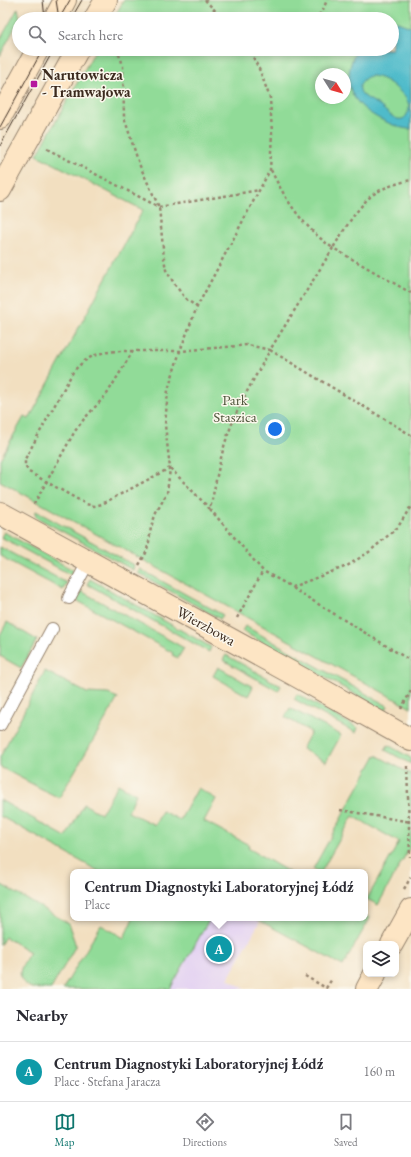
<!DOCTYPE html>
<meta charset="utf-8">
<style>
body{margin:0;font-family:"EB Garamond",serif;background:#f2f2f3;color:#2b2b33}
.controls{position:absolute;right:12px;bottom:12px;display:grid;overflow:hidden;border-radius:8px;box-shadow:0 2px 6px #0003}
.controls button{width:36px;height:36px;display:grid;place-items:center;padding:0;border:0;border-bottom:1px solid #e1e1e2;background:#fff;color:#2b2b33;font:20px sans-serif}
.compass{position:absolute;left:315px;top:68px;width:36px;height:36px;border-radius:50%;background:#fff;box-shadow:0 2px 6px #0003;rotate:127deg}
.you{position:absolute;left:275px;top:429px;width:14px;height:14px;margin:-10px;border:3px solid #fff;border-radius:50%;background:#1a73e8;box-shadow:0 0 0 6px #1a73e833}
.badge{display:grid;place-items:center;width:26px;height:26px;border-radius:50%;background:#0f766e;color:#fff;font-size:13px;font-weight:700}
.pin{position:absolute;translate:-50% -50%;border:2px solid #fff;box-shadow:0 1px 4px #0006}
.popup{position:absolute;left:70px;top:869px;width:298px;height:52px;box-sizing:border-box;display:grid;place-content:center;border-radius:8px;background:#fff;filter:drop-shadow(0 1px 3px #0005);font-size:13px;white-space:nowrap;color:#7c7c81}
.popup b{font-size:15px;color:#2b2b33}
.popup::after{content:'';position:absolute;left:50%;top:100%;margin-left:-8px;border:8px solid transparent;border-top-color:#fff}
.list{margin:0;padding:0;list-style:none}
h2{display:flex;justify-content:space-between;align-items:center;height:52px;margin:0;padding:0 16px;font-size:17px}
h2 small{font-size:13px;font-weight:400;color:#7c7c81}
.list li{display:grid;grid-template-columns:26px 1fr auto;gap:12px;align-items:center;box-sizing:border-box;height:60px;padding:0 16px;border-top:1px solid #e1e1e2}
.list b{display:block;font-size:15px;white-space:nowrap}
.list p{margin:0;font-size:13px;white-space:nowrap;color:#7c7c81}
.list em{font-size:13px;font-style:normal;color:#7c7c81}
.icon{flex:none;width:22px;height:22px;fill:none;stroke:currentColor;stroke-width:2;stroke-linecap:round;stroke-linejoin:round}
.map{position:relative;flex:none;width:411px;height:989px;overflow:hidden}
.search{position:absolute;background:#fff;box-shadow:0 2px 6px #0003;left:12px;right:12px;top:12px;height:44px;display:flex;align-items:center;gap:10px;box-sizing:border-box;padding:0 14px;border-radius:22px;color:#7c7c81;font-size:15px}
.sheet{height:112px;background:#fff}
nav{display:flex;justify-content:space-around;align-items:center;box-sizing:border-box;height:56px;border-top:1px solid #e1e1e2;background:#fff;font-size:11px;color:#7c7c81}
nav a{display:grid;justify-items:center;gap:2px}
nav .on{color:#0f766e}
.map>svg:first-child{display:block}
.built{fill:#e4d3f2}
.green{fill:#91db98;stroke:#66825b;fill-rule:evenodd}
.water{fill:#4fbbca;stroke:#457274;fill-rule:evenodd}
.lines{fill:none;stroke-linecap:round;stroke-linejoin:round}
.lane-casing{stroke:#96846f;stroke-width:14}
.secondary-casing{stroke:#96846f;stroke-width:24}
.path{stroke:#96846f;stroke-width:2.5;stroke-dasharray:3 3;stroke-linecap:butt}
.lane{stroke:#fff;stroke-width:12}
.secondary{stroke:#fde5c4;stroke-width:22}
.tram{stroke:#3b2a1e;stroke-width:1}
.poi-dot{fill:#b5179e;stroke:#fbf7ec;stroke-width:1.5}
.labels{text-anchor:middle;stroke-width:3;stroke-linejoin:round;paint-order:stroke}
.poi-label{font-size:15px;font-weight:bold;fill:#3b2a1e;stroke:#fbf7ec;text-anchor:start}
.park-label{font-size:15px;fill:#50563c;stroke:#fbf7ec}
.street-label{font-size:15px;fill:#3b2a1e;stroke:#fbf7ec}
</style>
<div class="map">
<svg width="411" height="989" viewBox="0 0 411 989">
<rect width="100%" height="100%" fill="#fbf7ec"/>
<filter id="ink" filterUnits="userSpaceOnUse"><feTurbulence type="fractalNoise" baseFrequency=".025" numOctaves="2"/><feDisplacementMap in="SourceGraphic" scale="8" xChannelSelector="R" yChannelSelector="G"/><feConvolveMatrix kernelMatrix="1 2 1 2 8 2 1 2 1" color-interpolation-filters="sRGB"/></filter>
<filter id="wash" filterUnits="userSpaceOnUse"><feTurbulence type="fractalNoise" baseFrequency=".012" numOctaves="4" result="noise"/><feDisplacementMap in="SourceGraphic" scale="16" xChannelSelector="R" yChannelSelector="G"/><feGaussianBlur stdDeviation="0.9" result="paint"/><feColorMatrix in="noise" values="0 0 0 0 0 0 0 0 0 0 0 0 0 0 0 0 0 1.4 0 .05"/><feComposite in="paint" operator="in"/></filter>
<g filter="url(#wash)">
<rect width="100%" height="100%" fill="#f2dfc0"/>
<!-- built -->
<polygon class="built" points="209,918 255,918 260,921 228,979 245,989 170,989"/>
<!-- green -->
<g class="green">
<path d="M124,0H411V708L0,481V459L24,417L29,419L143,210L37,155L96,49H392V19H113ZM321,74H345V98H321Z"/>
<polygon points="18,8 20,18 0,56 0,40"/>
<polygon points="36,511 134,565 133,570 36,517 35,513"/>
<polygon points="4,532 73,570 71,575 1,537"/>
<polygon points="0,547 67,583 63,590 0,556"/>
<polygon points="140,568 140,569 223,615 220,619 138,573"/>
<polygon points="90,579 211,647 209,652 87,584"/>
<polygon points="81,591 184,648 178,658 172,655 173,653 76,600"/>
<polygon points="7,622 37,640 21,668 0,656 0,635"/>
<polygon points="245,626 388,706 385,711 242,631"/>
<polygon points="226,655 281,686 278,691 223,660"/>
<polygon points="218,667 253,687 248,696 213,676"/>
<polygon points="45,671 87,693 108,694 118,698 59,798 0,767 0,757"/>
<polygon points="297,694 358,728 356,733 294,699"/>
<polygon points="290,708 341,735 326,762 302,749 311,732 285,717"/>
<polygon points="388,745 411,758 411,764 385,750"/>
<polygon points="376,755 411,774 411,845 378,905 367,899 399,842 353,816 321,872 313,869"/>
<polygon points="118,784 136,794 128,812 155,825 162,811 180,820 198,788 216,799 204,821 249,845 248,848 289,872 100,872 0,816 0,800 66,837 84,804 101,814"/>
<path d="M0,884L68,923L75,943V947L51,989C46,989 37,989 32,988C24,985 18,978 21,969C23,963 27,957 30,952L5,937L0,945Z"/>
<polygon points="365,915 370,918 343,966 255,918 365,918"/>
<polygon points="133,918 210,918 170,989 63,989 101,925 124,938"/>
</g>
<!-- water -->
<path class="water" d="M392,20L411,27V129C400,129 391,124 382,120C350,104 340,82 357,49H392ZM370,76C380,76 390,82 397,89C403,94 410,101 409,109C408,113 406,118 402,119C395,121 386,111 381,107C376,102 368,100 363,95C356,88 361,79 370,76Z"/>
</g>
<g filter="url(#ink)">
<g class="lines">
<!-- lane casing -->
<g class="lane-casing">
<g id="lane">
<polyline points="69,598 88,562"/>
<polyline points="0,725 52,629"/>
</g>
</g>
<!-- secondary casing -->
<g class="secondary-casing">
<g id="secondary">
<polyline points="55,19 65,0"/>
<polyline points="95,19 106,0"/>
<polyline points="0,118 38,49"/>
<polyline points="0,190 78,49"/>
<polyline points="0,513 297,676 411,740"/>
<polyline points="392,944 411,910"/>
<polyline points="367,989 375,974"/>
</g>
</g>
<!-- path -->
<g class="path">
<polyline points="205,0 223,19"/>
<polyline points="314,19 322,12 327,0"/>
<polyline points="116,49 121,59 123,66 124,117 139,164 159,207 164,258 166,270 175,285 186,299 197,307"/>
<polyline points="47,149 159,207 259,190"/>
<path d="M271,170C286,201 304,228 333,248C344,230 355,211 370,197C380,188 398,183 411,180"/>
<polyline points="411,293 333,248 270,350 411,435"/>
<path d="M133,351C107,351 91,351 73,372L25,459V466L29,472L86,504L94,506L102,504L170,468"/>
<path d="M34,504L75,431L84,419L107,394L133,351H180L248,345L270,350C256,376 240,401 230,429C220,454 216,483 210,509L263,571L292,587L347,566L369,552L398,527L411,506"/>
<polyline points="210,509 170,468 165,425 168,390 180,351 197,307 270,170 272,133 270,98 260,71 249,49"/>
<polyline points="139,565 146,553 149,542 151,527 156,513 167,493 170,469"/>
<polyline points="292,588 411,661"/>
<polyline points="237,618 263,571"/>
<polyline points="401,709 411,691"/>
<polyline points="407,766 410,857"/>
<polyline points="340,810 411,822"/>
<polyline points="404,889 411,877"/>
<polyline points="305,976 326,988 332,979"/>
</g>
<!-- lane -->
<use href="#lane" class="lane"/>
<!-- secondary -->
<use href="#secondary" class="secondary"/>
<!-- tram -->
<g class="tram">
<polyline points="43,0 45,19"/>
<polyline points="56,0 59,19"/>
<polyline points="59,19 70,0"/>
<polyline points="71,19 82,0"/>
<polyline points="0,127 43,49"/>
<polyline points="0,146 54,49"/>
</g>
</g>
</g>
<!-- markers -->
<rect class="poi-dot" x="30" y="80" width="8" height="8" rx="2"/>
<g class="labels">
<!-- poi labels -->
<g class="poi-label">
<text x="42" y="80">Narutowicza<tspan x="42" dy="17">- Tramwajowa</tspan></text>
</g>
<!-- park labels -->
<g class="park-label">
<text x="235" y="405">Park<tspan x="235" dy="17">Staszica</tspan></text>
</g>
<!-- street labels -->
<g class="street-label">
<text transform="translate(206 626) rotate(29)" y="5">Wierzbowa</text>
</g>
</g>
</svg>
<div class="controls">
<button><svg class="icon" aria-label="layers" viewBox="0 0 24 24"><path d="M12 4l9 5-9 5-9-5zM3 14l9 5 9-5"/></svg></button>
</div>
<svg class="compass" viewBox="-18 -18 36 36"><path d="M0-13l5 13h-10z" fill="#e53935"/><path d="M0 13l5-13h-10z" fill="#7c7c81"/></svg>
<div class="you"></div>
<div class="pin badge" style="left:219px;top:949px;background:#0f9aa8">A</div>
<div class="popup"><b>Centrum Diagnostyki Laboratoryjnej Łódź</b>Place</div>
<div class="search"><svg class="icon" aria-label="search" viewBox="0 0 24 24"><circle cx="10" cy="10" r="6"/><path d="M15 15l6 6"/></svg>Search here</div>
</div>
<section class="sheet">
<h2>Nearby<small></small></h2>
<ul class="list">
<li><span class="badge" style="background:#0f9aa8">A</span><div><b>Centrum Diagnostyki Laboratoryjnej Łódź</b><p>Place · Stefana Jaracza</p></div><em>160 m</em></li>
</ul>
</section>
<nav>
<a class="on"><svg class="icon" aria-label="map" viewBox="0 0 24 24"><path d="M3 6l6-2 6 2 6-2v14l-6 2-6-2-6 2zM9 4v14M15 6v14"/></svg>Map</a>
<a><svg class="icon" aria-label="directions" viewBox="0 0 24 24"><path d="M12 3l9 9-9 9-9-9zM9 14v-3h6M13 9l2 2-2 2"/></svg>Directions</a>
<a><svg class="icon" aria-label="saved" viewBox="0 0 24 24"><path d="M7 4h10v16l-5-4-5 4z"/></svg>Saved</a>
</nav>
